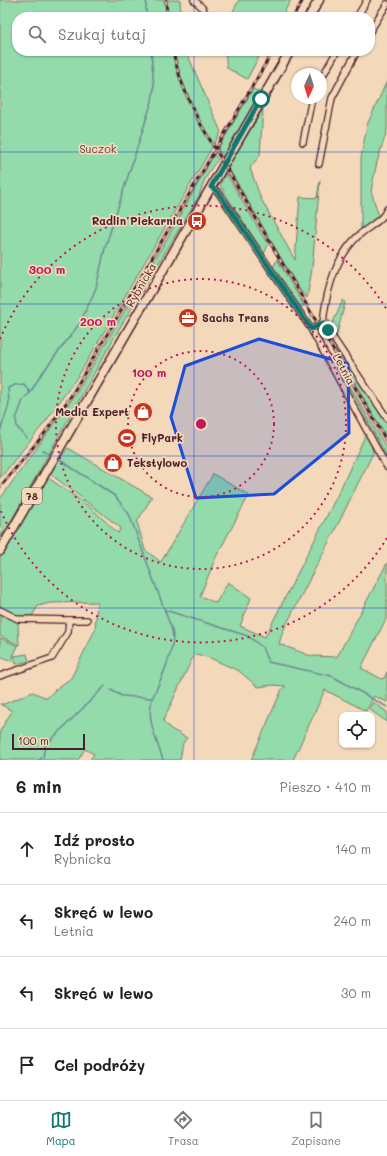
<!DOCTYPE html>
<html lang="pl">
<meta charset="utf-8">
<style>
body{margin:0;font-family:Mali,sans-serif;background:#f6f6f6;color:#222}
.controls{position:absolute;right:12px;bottom:12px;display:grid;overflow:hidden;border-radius:8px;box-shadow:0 1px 3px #0004}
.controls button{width:36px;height:36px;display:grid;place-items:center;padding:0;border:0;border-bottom:1px solid #e0e0e0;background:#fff;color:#222;font:20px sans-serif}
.compass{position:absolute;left:291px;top:68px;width:36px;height:36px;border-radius:50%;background:#fff;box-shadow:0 1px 3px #0004;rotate:184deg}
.scale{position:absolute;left:12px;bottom:10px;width:73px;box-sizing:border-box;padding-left:4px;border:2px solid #4a1f2b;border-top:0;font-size:11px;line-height:14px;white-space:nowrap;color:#4a1f2b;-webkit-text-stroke:3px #f4d8ba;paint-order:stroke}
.stop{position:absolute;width:12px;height:12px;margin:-9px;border:3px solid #0f766e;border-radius:50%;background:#fff}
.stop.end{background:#0f766e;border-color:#fff;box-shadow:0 1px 4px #0008}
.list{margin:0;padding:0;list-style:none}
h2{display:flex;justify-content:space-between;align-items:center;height:52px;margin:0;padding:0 16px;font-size:17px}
h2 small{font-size:13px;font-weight:400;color:#767676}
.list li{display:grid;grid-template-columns:26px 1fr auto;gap:12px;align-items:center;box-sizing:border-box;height:72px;padding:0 16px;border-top:1px solid #e0e0e0}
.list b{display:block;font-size:15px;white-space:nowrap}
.list p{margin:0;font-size:13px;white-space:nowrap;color:#767676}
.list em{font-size:13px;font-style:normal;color:#767676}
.icon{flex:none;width:22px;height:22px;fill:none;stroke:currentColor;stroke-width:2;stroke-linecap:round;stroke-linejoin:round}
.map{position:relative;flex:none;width:387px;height:760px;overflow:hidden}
.search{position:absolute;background:#fff;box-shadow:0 1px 3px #0004;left:12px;right:12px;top:12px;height:44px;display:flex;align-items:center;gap:10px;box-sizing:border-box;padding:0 14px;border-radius:16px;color:#767676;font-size:15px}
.sheet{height:340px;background:#fff}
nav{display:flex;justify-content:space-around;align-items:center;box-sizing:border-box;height:56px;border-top:1px solid #e0e0e0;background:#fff;font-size:11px;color:#767676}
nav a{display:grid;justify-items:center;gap:2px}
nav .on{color:#0f766e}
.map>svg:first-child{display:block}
.green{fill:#93dbab;stroke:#6e7d6b}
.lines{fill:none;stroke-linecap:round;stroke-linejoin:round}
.stream{stroke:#6b8a93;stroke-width:1.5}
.minor-casing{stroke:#4a1f2b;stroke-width:8}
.primary-casing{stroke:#4a1f2b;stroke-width:11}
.minor{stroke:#f4d8ba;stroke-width:5.5}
.primary{stroke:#f4d8ba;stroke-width:8}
.rail-casing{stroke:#4a1f2b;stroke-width:3}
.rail{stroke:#f4d8ba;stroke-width:1.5;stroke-dasharray:4.5;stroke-linecap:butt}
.route{stroke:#0f766e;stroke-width:5}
.marked{fill:#1d4ed8;fill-opacity:0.2;stroke:#1d4ed8;stroke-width:3;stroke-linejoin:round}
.grid{fill:none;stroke:#1d4ed8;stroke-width:1;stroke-opacity:0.55}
.ring{fill:none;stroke:#c2185b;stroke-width:2;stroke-dasharray:2 4}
.labels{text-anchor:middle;stroke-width:3.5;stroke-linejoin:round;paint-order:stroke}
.shield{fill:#f4d8ba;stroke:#7d5656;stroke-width:1}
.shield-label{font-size:10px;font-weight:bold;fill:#4a1f2b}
.park-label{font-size:11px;fill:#594545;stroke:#f4d8ba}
.poi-label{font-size:11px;font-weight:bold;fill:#4a1f2b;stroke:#f4d8ba;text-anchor:start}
.street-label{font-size:11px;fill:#4a1f2b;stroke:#f4d8ba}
.centre{fill:#c2185b;stroke:#f4d8ba;stroke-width:2}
.ring-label{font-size:12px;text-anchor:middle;font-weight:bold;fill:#c2185b;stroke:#f4d8ba;stroke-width:3.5;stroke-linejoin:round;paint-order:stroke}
</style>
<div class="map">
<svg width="387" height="760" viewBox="0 0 387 760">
<rect width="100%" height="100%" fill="#f4d8ba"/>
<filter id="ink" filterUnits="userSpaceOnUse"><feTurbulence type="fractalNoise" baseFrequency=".025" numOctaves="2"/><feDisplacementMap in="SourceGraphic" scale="8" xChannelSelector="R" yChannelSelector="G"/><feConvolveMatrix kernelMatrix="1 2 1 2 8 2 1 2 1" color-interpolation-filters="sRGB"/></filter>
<g filter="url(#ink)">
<!-- green -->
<g class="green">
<polygon points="0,0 180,0 181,17 17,17 17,51 186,51 221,132 80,373 46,421 0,478"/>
<polygon points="239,0 291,0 281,17 230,17"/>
<polygon points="225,51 262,51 247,79 227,68"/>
<polygon points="387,81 387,130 377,162 371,191 379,217 361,230 361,158 367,125"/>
<polygon points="253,89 261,93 237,135 223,157 218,149"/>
<polygon points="263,109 260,155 250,168 261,199 295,260 300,197 317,198 320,180 312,269 307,298 299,289 228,167"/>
<path d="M214,154L218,160C208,170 203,183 199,196L119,329L6,530L0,538L2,527L0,526V499L77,392L179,218Z"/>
<polygon points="226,173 268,245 264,254 226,195 220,185"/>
<polygon points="277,259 304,306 299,307 273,268"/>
<polygon points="343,300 345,303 336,337 328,319 332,325"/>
<polygon points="335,349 369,393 387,421 387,438"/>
<polygon points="336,362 387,449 387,457"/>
<polygon points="366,434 371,443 373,453 338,524 283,631 279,644 311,656 337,657 387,563 387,617 361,668 382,679 384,678 387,672 387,702 374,696 366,711 325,690 293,760 251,760 282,689 286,686 273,685 258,687 239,671 210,658 197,654 192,659 163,721 171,729 187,738 183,743 180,760 90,760 94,754 85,749 78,760 0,760 0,731 12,711 0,704 4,704 33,692 47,698 56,689 71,678 95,630 97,602 50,603 38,606 32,616 21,616 18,623 19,645 0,636 0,558 47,477 90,507 118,533 121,528 49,473 68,448 152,497 137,522 145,550 161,562 213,474 249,495 216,557 200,596 216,603 228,582 251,598 240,626 265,637 338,494"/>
<polygon points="0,638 18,646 11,661 0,656"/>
<polygon points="27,654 29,661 16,664 14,656"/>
<polygon points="373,702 387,712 387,722 369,709"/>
</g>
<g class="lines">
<!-- stream -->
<g class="stream">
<polyline points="146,0 146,17"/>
<polyline points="0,432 9,404 8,388 15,385 24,384 30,393"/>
<polyline points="27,438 17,427 16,419 24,398 30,393 40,376 80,323 96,288 105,248 152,101 154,88 151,51"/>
<polyline points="42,450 49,454"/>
<path d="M60,460L115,496L129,514L172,630C177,647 159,683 152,699C146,719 157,741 163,760"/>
<polyline points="165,610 248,636 262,647 268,662 332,676 387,707"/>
<polyline points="111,690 122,696 152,698"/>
<polyline points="39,760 43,757 45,746 105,686"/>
</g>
<!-- minor casing -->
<g class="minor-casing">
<g id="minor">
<path d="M194,0C199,5 207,9 203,17"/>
<polyline points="357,17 367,0"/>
<polyline points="370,31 387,4"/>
<polyline points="321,79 337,51"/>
<polyline points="303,142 312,98"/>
<polyline points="319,164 332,98 357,51"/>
<polyline points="211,187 218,192 311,329 387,467"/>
<path d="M387,209C383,221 367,227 358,236C335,258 326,292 323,323L387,418"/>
<polyline points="311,329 323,323"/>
<polyline points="0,610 18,619 69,620 68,632 52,658 0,676"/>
<polyline points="69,620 87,620"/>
</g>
</g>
<!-- primary casing -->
<g class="primary-casing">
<g id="primary">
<polyline points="309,17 319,0"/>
<polyline points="0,551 290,51"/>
</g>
</g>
<!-- minor -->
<use href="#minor" class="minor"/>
<!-- primary -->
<use href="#primary" class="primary"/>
<!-- rail casing -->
<g class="rail-casing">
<g id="rail">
<polyline points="166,0 167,17"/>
<polyline points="293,17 303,0"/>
<path d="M173,51C178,77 188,100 200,123L387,442"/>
<polyline points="0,487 44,434 71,396 273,51"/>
</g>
</g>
<!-- rail -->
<use href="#rail" class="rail"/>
</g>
</g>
<g class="lines" filter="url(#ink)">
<!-- route -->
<polyline class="route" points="261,99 211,187 218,192 311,329 323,323 328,330"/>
</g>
<!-- marked area -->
<path class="marked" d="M259,339L348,364L349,433L274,494L196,498L171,417L185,366Z"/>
<!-- grid -->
<path class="grid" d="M194,0V17M194,51V760M0,152H387M0,304H387M0,456H387M0,608H387"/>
<!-- distance rings -->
<g class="ring">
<circle cx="201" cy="424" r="73"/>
<circle cx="201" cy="424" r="145"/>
<path d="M387 538A218 218 0 0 1 0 509M0 339A218 218 0 0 1 387 310"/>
</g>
<!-- icons -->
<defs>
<g id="bus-disc" transform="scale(1)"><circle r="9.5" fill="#c8321e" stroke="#f4d8ba"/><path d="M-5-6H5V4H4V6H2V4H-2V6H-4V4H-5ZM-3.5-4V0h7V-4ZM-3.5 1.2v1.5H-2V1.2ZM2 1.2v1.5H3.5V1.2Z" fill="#fff"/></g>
<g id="office-disc" transform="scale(1)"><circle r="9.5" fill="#c8321e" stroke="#f4d8ba"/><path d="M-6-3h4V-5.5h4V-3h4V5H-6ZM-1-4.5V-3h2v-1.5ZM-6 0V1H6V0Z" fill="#fff"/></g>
<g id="shop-disc" transform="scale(1)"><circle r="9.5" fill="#c8321e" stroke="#f4d8ba"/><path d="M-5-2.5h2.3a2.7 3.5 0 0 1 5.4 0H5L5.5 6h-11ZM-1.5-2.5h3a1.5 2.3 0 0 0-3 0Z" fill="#fff"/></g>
<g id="stadium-disc" transform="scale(1)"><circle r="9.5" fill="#c8321e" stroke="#f4d8ba"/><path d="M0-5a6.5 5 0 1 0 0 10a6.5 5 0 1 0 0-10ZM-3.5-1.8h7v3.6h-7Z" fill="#fff"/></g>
</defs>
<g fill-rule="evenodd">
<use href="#bus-disc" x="197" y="221"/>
<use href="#office-disc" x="188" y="318"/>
<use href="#shop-disc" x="143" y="412"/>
<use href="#stadium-disc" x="127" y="438"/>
<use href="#shop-disc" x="113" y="463"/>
</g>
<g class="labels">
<!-- shield labels -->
<rect class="shield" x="22" y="488" width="20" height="16" rx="3"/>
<g class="shield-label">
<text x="32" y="500">78</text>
</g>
<!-- park labels -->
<g class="park-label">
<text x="98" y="153">Suczok</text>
</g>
<!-- poi labels -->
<g class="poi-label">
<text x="183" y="225" text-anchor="end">Radlin Piekarnia</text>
<text x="202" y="322">Sachs Trans</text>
<text x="129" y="416" text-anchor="end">Media Expert</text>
<text x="141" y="442">FlyPark</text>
<text x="127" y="467">Tekstylowo</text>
</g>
<!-- street labels -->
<g class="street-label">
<text transform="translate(141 285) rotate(-60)" y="4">Rybnicka</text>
<text transform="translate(344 369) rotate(61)" y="4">Letnia</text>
</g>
</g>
<circle cx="201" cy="424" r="6" class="centre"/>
<g class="ring-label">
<text x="47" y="274">300 m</text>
<text x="98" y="326">200 m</text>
<text x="149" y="377">100 m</text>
</g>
</svg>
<div class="controls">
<button><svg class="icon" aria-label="locate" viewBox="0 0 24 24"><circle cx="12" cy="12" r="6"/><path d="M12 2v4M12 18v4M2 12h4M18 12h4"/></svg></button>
</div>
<svg class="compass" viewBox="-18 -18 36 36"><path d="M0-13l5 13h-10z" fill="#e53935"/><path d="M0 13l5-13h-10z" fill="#767676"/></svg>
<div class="scale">100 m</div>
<div class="stop" style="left:261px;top:99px"></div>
<div class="stop end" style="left:328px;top:330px"></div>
<div class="search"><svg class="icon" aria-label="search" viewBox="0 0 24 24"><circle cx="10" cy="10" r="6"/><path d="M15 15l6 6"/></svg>Szukaj tutaj</div>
</div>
<section class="sheet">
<h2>6 min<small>Pieszo · 410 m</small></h2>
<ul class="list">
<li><svg class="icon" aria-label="ahead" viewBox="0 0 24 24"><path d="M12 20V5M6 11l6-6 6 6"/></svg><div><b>Idź prosto</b><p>Rybnicka</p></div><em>140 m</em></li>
<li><svg class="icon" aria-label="left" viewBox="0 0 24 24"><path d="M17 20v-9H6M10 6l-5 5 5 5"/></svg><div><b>Skręć w lewo</b><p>Letnia</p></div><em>240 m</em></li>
<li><svg class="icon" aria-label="left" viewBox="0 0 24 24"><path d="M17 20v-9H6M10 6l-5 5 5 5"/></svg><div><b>Skręć w lewo</b></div><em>30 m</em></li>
<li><svg class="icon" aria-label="arrive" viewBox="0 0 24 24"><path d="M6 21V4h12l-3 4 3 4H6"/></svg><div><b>Cel podróży</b></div></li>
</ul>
</section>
<nav>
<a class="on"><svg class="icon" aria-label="map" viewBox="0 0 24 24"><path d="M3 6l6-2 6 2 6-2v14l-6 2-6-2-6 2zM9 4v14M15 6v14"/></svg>Mapa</a>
<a><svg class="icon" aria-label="directions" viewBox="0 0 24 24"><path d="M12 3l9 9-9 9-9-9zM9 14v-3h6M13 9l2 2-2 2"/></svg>Trasa</a>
<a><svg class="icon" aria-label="saved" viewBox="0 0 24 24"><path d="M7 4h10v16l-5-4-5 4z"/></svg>Zapisane</a>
</nav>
